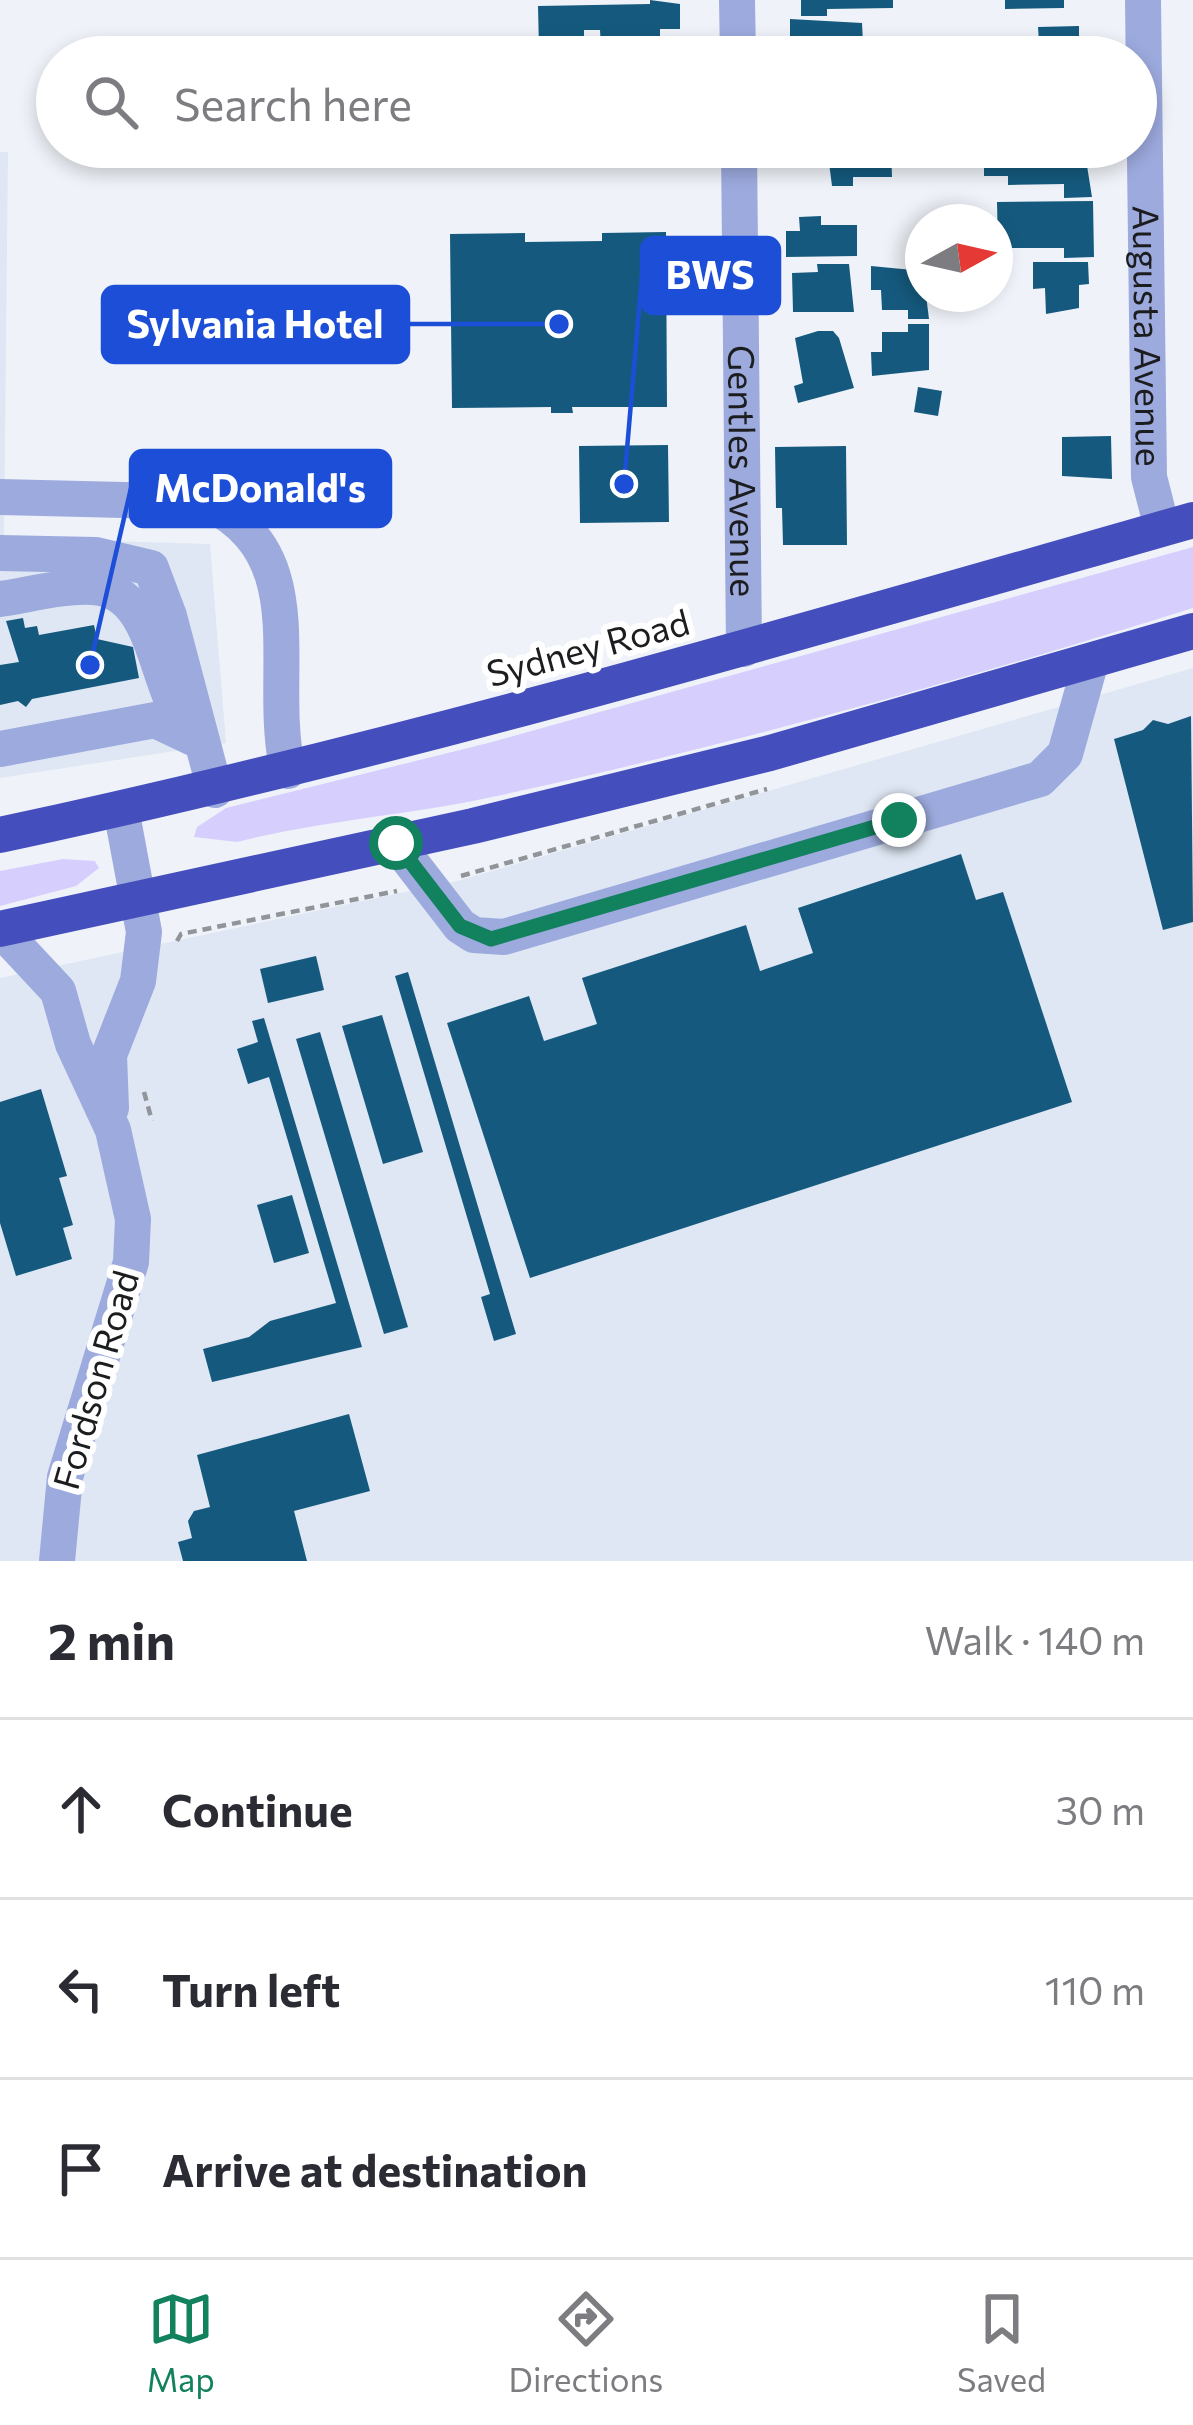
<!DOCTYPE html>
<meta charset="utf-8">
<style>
body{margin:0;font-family:Commissioner,sans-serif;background:#f7f7f7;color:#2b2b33}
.compass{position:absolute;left:905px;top:204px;width:108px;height:108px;border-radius:50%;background:#fff;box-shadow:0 6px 18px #0003;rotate:82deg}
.stop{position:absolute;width:36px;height:36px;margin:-27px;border:9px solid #12815e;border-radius:50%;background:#fff}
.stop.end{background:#12815e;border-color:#fff;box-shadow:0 3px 12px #0008}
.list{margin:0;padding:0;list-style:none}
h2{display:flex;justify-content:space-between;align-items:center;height:156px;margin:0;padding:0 48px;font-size:51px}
h2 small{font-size:39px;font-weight:400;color:#7c7c81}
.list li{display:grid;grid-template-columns:78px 1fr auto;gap:36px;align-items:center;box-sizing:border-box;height:180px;padding:0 48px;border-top:3px solid #e1e1e2}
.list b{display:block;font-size:45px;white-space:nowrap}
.list em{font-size:39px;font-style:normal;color:#7c7c81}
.icon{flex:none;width:66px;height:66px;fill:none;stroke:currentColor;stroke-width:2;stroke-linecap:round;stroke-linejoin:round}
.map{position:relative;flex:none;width:1193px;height:1561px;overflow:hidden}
.search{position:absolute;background:#fff;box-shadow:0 6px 18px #0003;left:36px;right:36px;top:36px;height:132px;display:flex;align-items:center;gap:30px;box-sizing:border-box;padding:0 42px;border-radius:66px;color:#7c7c81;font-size:45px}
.sheet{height:696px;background:#fff}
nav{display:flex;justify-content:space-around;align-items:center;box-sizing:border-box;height:168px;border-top:3px solid #e1e1e2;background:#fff;font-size:33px;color:#7c7c81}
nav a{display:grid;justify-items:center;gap:6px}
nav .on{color:#12815e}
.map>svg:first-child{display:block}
.built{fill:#dee7f3}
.green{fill:#d6cefd}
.building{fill:#155a7e}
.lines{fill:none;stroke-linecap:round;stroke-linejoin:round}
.path{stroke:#919498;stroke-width:4.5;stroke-dasharray:9 6;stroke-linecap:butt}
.minor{stroke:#9daade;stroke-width:36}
.highway{stroke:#444ebc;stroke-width:36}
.route{stroke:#12815e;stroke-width:15}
.labels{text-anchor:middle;stroke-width:12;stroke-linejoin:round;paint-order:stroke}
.street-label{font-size:36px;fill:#1c1d1f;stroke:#fff}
.leader{fill:none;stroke:#1d4ed8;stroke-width:4.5}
.callout-dot{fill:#1d4ed8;stroke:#fff;stroke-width:4.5}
.callout{fill:#1d4ed8;stroke:#1d4ed8;stroke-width:4.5}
.callout-label{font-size:39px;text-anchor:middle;font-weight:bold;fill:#fff}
</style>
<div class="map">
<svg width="1193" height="1561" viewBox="0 0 1193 1561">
<rect width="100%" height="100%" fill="#eff3f9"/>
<!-- built -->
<g class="built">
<polygon points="0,152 8,152 4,538 210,544 226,743 0,778"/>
<polygon points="1193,668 1193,1561 0,1561 0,978 457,881"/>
</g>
<!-- green -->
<g class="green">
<path d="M1193,547V608C964,680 732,745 497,796C411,815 323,820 237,842L194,837L197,827L226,808L488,743Z"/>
<polygon points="63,859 95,861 99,868 76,886 0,906 0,871"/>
</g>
<!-- building -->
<g class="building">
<polygon points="650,0 680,4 680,29 660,29 660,46 678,46 678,57 637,57 637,48 601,48 600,30 584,30 584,49 575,49 575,54 539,49 538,6 650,4"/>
<polygon points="801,0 893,0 893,8 827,9 827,16 801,16"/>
<polygon points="1005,0 1064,0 1064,8 1005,9"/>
<polygon points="790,19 862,23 863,43 856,43 856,57 790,57"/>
<polygon points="1079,26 1079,41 1091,41 1091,57 1025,57 1025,42 1039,42 1038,27"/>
<polygon points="827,147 891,147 892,177 853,177 853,186 832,186"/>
<polygon points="984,147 1084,147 1092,197 1064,198 1064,184 1008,185 1008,176 984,176"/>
<polygon points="1093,201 1094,257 1064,258 1064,248 998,248 997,202"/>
<polygon points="821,216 821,225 857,225 857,256 786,257 786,231 800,231 799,217"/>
<polygon points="666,232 667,407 572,407 573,413 551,413 551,407 452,408 450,234 525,233 525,242 602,241 602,233"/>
<polygon points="1033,262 1088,262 1089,284 1079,285 1079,308 1046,314 1045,288 1033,289"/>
<polygon points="817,264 849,264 854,312 793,312 792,273 818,272"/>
<polygon points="871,266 923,271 929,319 908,319 908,310 882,310 881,290 871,290"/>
<polygon points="908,324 929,324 929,370 872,376 871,352 882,352 882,332 908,332"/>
<polygon points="818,331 833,331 839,338 854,388 798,403 794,386 803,383 795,338"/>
<polygon points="918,387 942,391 938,416 914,412"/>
<polygon points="1111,436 1112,479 1062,476 1062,437"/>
<polygon points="668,445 669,522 580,523 579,446"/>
<polygon points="846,446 847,545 783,545 782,508 776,508 775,447"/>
<polygon points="23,618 25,628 37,626 39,635 94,625 97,639 133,647 139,678 32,699 26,707 18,701 0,705 0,665 19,662 6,621"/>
<polygon points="1191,716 1193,922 1163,930 1114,739 1143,730 1153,720 1168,724"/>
<polygon points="961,854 976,900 1003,892 1072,1102 530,1278 447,1023 529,996 544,1041 597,1024 582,978 746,925 760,971 813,953 798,908"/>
<polygon points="316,956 324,990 268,1003 260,969"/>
<polygon points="408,972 516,1334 494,1341 481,1297 490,1294 395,976"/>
<polygon points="382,1015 423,1152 383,1164 342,1026"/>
<polygon points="264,1018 362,1347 212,1382 203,1349 249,1337 270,1321 336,1303 269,1077 248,1084 237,1049 258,1042 252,1021"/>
<polygon points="320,1032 408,1327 384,1334 296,1039"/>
<polygon points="41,1089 67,1176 59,1178 73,1225 63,1228 72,1259 16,1276 0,1223 0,1102"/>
<polygon points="292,1195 309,1253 274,1263 257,1205"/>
<polygon points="349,1414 370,1491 294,1511 307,1561 183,1561 178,1542 192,1538 188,1521 194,1511 210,1507 197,1455"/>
</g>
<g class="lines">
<!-- path -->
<g class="path">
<polyline points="461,876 767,789"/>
<polyline points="177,941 181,934 397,891"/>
<polyline points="144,1092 152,1121"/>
</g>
<!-- minor -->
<g class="minor">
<polyline points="737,0 738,57"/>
<path id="s1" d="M1143,0L1149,477L1162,528"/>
<path id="s2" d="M739,147L744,649"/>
<path d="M0,497L206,502C318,555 265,672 288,771"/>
<polyline points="0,553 96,555 151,568 169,616 215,790"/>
<path d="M0,599C29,595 64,585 93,587C157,590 154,688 187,726"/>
<polyline points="0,749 155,720 193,738"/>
<polyline points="396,843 460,926 474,935 504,937 1040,779 1065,754 1091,661"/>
<polyline points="0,929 58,991 73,1044 113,1130 133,1219 131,1262 65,1477 57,1561"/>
<polyline points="111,1108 109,1055 138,981 144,932 121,809"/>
</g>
<!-- highway -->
<g class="highway">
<path d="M0,835C403,749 797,633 1193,520"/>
<polyline points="0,929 473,826 770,753 1193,631"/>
</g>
</g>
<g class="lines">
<!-- route -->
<polyline class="route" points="396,843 460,926 491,939 899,820"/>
</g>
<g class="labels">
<!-- street labels -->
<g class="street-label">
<text dy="13" stroke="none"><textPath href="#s1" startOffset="336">Augusta Avenue</textPath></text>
<text dy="13" stroke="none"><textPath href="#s2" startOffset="324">Gentles Avenue</textPath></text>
<text transform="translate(588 648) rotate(-15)" y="13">Sydney Road</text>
<text transform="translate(96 1380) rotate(-74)" y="13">Fordson Road</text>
</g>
</g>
<!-- callouts -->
<path class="leader" d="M624 484L642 275M559 324L408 324M90 665L131 488"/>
<g class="callout-dot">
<circle cx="624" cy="484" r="12"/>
<circle cx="559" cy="324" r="12"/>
<circle cx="90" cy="665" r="12"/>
</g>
<g class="callout">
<rect x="642" y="238" width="137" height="75" rx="12"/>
<rect x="103" y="287" width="305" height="75" rx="12"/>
<rect x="131" y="451" width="259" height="75" rx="12"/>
</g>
<g class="callout-label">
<text x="710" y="289">BWS</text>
<text x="255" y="338">Sylvania Hotel</text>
<text x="260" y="502">McDonald's</text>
</g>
</svg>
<svg class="compass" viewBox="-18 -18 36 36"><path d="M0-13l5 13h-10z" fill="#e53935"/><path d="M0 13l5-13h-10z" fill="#7c7c81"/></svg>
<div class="stop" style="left:396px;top:843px"></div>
<div class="stop end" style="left:899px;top:820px"></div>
<div class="search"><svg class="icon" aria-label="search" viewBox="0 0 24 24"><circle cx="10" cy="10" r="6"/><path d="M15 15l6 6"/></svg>Search here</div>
</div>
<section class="sheet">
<h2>2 min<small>Walk · 140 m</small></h2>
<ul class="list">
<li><svg class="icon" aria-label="ahead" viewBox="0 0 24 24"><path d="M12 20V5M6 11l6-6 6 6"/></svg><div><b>Continue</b></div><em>30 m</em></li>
<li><svg class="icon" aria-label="left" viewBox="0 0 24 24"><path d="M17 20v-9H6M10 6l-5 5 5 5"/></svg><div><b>Turn left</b></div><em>110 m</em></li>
<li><svg class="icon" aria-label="arrive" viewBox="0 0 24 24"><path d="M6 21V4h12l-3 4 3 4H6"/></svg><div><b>Arrive at destination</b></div></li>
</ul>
</section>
<nav>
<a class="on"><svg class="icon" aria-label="map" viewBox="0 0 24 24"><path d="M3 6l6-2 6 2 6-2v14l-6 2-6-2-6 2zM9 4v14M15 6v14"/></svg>Map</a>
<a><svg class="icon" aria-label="directions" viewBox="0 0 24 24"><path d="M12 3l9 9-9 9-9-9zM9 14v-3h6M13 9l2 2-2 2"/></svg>Directions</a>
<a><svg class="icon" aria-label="saved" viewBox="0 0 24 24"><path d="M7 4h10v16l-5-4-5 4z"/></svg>Saved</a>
</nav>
